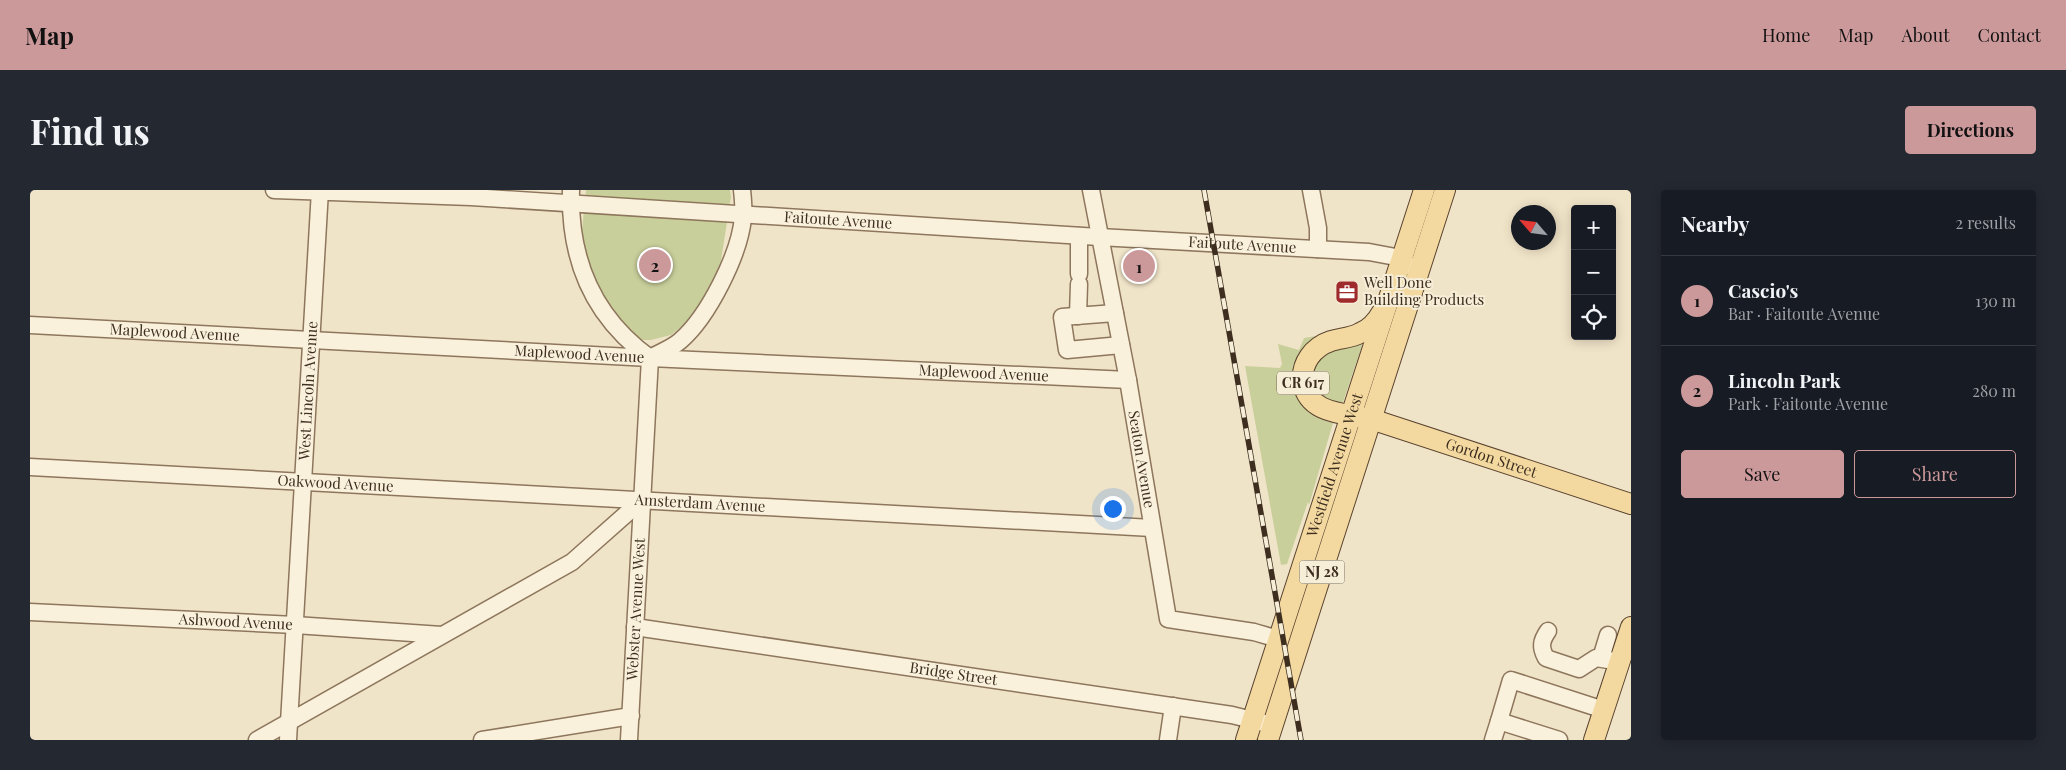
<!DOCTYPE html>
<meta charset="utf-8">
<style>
body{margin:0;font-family:"Playfair Display",serif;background:#242831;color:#f1f3f6}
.controls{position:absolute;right:15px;top:15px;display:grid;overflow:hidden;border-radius:5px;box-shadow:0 2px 12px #0003}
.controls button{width:45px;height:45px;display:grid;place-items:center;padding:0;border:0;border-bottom:1px solid #363941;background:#171b24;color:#f1f3f6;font:25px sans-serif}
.compass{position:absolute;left:1481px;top:15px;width:45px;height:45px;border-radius:50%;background:#171b24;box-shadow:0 2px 12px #0003;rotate:298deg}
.you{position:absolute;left:1082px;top:318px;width:18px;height:18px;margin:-12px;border:4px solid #fff;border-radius:50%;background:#1a73e8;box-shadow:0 0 0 8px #1a73e833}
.badge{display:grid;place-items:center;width:32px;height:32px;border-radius:50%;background:#cc999b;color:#111;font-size:16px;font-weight:700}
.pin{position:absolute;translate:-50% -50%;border:2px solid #fff;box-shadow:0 1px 5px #0006}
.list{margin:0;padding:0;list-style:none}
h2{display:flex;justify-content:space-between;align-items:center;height:65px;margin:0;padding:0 20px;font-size:21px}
h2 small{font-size:16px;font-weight:400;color:#9ea1a6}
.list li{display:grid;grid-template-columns:32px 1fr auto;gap:15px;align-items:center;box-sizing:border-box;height:90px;padding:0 20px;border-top:1px solid #363941}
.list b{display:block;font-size:19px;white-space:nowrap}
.list p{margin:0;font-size:16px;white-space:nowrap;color:#9ea1a6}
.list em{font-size:16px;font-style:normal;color:#9ea1a6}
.actions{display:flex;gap:10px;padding:15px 20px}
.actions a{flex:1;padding:11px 0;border:1px solid #cc999b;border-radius:5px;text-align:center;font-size:18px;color:#cc999b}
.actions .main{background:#cc999b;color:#111}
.icon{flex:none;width:28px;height:28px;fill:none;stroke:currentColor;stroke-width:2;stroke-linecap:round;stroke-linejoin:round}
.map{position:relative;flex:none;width:1601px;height:550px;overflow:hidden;border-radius:5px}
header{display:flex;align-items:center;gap:30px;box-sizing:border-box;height:70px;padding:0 25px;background:#cc999b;color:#111}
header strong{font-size:24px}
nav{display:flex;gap:28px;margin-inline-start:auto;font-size:18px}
.intro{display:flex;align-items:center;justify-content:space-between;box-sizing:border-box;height:120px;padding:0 30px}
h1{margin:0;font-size:35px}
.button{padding:12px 22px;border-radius:5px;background:#cc999b;color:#111;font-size:18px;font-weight:700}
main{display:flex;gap:30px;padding:0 30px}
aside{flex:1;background:#171b24;border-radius:5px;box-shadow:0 2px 12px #0003}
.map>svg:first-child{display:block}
.green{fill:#c9cf9b}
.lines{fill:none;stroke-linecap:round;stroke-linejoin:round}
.minor-casing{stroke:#8d765c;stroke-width:19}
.major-casing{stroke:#5b4430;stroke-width:22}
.minor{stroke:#faf1dc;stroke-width:16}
.major{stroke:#f3d9a0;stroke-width:20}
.rail-casing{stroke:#3d2e20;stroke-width:5.5}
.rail{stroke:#f7eed8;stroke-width:4;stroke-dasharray:11;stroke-linecap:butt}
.labels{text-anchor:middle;stroke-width:4;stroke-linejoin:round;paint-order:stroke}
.shield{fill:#f7eed8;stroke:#756857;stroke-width:1}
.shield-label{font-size:14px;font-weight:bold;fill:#3d2e20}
.street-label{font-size:15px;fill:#3d2e20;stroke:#f7eed8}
.poi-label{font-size:15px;fill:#3d2e20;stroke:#f7eed8;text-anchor:start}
</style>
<header>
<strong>Map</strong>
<nav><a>Home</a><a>Map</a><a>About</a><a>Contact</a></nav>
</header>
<div class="intro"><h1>Find us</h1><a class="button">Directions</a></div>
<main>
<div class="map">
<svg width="1601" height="550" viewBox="0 0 1601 550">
<rect width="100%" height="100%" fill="#f0e4c8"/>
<!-- green -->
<g class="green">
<polygon points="556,0 700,0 701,7 689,83 661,129 641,145 621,150 611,150 596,143 566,98 556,67 552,40"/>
<path d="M1292,145L1268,207C1278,221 1287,228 1303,233L1279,315L1278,312L1257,374L1251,375L1215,176L1250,178L1252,174L1248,154L1269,160L1274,148Z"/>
<polygon points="1331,153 1332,156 1312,215 1289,207 1281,189 1286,171 1301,161"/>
</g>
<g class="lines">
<!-- minor casing -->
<g class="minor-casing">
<g id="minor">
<path id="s1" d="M244,0L441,7L1069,47L1339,62L1371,68L1379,76"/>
<path d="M541,0C539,69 563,127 620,168"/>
<path id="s2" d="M1061,0L1098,190L1138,429L1224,442L1248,449"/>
<polyline points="1281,0 1288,38 1288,59"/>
<polyline points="1049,84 1049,46"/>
<polyline points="1085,123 1032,127 1037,160 1091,155"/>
<polyline points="1048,126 1049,94"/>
<path id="s3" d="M0,135L620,168L1098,190"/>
<path d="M620,168C629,163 642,158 650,151C678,127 710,64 713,27C714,18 713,9 712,0"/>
<path id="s4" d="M0,277L1122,338"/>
<path id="s5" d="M0,422L265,435L412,445"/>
<path id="s6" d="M605,437L1202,525L1242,535"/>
<path d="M1518,441C1511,451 1510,457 1516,468L1549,479L1566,468L1590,472"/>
<polyline points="1571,468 1578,445"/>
<polyline points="227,550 542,372 612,310"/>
<path id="s7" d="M258,550L290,0"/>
<polyline points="452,550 601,526"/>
<path id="s8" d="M599,550L620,168"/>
<polyline points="1138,550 1143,516"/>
<polyline points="1463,550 1469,531"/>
<polyline points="1529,550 1469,531 1481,490 1574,520"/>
</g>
</g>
<!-- major casing -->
<g class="major-casing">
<g id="major">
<path id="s9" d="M1352,122C1347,131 1340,139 1330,143C1321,148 1311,148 1301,151C1283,157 1271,173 1273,192C1278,225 1316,223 1341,229L1601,314"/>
<path id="s10" d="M1216,550L1394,0"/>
<polyline points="1238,550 1415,0"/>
<polyline points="1564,550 1601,437"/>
</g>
</g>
<!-- minor -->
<use href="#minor" class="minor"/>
<!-- major -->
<use href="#major" class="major"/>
<!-- rail casing -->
<g class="rail-casing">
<polyline id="rail" points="1174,0 1271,550"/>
</g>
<!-- rail -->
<use href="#rail" class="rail"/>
</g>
<!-- icons -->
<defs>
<g id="office-square" transform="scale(1.25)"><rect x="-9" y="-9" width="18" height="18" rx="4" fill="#9e2a2b" stroke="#f7eed8"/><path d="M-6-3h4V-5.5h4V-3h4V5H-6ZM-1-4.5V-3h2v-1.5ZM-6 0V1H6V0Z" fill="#fff"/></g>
</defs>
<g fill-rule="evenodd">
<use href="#office-square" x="1317" y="102"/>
</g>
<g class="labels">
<!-- shield labels -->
<g class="shield">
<rect x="1247" y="181.5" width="52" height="23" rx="4"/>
<rect x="1269.5" y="370.5" width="45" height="23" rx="4"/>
</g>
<g class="shield-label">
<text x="1273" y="198">CR 617</text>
<text x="1292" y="387">NJ 28</text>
</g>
<!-- street labels -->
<g class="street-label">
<text dy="5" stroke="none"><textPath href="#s1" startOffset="565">Faitoute Avenue</textPath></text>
<text dy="5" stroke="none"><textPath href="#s1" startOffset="970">Faitoute Avenue</textPath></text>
<text dy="5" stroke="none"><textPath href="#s3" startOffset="145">Maplewood Avenue</textPath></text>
<text dy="5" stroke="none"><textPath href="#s3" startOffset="550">Maplewood Avenue</textPath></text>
<text dy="5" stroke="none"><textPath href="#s3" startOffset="955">Maplewood Avenue</textPath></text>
<text dy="5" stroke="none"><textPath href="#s7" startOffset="350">West Lincoln Avenue</textPath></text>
<text dy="5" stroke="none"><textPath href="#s9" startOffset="325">Gordon Street</textPath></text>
<text dy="5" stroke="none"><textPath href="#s2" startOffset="274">Seaton Avenue</textPath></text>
<text dy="5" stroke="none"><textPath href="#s10" startOffset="289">Westfield Avenue West</textPath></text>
<text dy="5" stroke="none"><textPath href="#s4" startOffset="306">Oakwood Avenue</textPath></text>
<text dy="5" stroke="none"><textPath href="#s4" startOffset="671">Amsterdam Avenue</textPath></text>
<text dy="5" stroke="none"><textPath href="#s8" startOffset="131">Webster Avenue West</textPath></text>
<text dy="5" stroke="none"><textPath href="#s5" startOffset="206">Ashwood Avenue</textPath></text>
<text dy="5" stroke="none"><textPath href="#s6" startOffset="322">Bridge Street</textPath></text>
</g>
<!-- poi labels -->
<g class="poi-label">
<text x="1334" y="98">Well Done<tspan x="1334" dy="17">Building Products</tspan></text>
</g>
</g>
</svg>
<div class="controls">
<button>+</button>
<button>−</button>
<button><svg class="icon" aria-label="locate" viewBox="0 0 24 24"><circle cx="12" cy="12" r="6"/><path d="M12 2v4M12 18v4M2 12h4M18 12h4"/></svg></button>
</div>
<svg class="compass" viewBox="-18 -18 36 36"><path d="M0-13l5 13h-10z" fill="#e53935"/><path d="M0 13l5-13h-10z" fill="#9ea1a6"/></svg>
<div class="you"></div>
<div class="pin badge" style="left:1109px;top:76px">1</div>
<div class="pin badge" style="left:625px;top:75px">2</div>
</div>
<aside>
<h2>Nearby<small>2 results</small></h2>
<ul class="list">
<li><span class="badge">1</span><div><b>Cascio's</b><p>Bar · Faitoute Avenue</p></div><em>130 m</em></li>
<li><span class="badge">2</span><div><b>Lincoln Park</b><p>Park · Faitoute Avenue</p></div><em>280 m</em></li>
</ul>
<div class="actions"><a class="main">Save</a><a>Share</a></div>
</aside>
</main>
